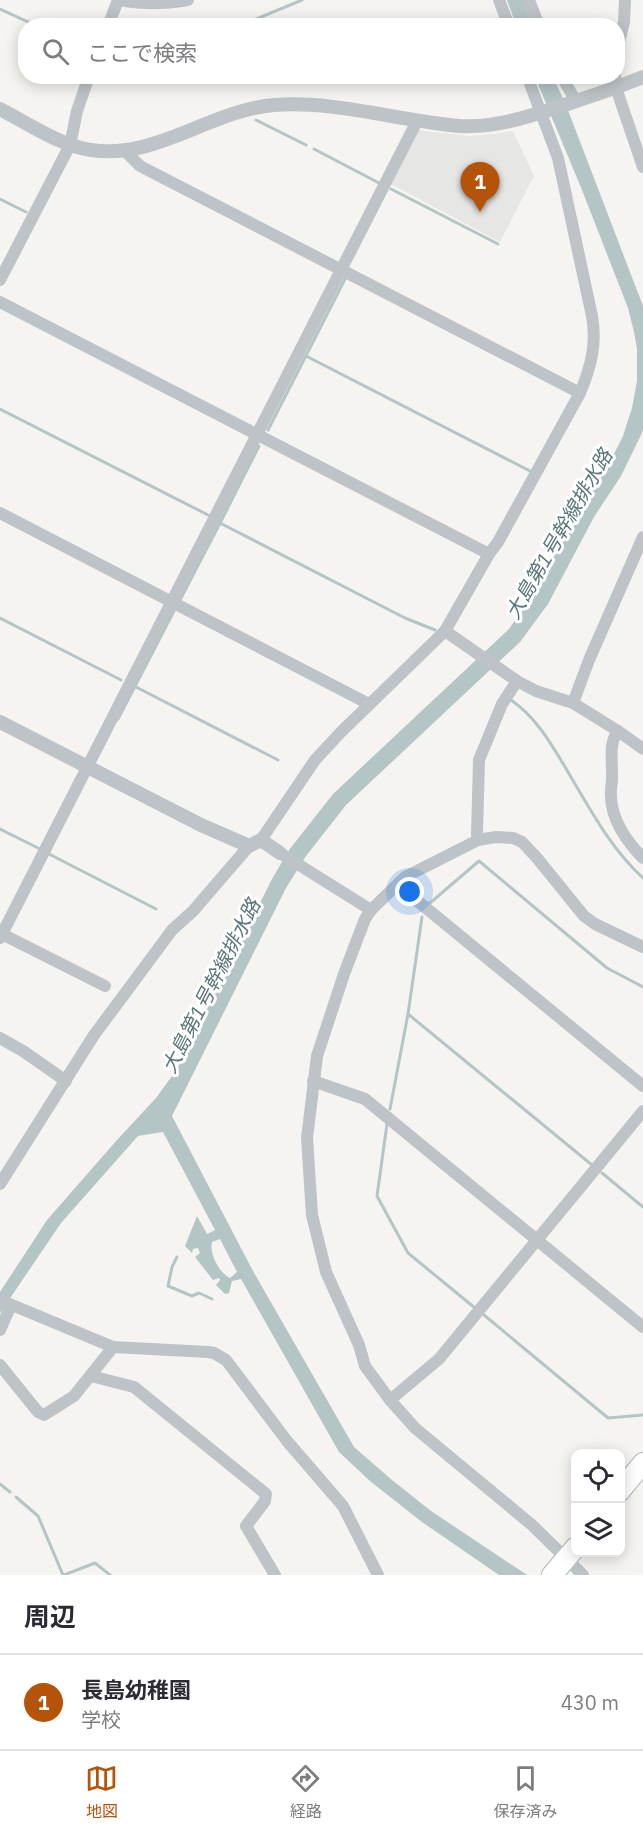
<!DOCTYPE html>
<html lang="ja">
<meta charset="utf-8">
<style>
body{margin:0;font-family:"IBM Plex Sans","Noto Sans JP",sans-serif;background:#f2f2f3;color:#2b2b33}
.controls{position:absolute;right:18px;bottom:18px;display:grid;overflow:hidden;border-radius:12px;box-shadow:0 3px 15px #0003}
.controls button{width:54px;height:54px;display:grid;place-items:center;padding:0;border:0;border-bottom:2px solid #e1e1e2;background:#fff;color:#2b2b33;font:30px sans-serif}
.you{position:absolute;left:410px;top:892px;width:21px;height:21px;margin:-15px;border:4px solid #fff;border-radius:50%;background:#1a73e8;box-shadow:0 0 0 9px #1a73e833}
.badge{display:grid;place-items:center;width:39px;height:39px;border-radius:50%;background:#b45309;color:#fff;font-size:20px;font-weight:700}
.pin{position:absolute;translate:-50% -50px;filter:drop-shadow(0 2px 3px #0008)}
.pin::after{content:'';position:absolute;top:32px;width:21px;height:18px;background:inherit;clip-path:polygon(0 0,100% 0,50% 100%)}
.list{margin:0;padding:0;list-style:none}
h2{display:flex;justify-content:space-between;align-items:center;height:78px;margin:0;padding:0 24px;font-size:26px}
h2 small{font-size:20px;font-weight:400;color:#7c7c81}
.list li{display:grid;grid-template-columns:39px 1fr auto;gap:18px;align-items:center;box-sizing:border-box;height:96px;padding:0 24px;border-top:2px solid #e1e1e2}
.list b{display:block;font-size:22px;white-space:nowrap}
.list p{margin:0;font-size:20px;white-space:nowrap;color:#7c7c81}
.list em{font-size:20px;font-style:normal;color:#7c7c81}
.icon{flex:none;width:33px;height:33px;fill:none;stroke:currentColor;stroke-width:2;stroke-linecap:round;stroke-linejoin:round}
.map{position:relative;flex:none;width:643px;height:1575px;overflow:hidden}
.search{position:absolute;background:#fff;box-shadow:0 3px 15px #0003;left:18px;right:18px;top:18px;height:66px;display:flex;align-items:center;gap:15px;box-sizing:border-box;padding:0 21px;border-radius:24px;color:#7c7c81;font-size:22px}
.sheet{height:174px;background:#fff}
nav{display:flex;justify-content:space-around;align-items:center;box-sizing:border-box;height:84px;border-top:2px solid #e1e1e2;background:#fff;font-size:16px;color:#7c7c81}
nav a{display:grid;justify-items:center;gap:3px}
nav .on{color:#b45309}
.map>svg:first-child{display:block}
.built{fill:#e6e6e5}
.water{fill:#b4c5c6;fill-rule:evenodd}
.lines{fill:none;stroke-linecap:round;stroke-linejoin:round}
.stream{stroke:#b4c5c6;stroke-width:3}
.trunk-casing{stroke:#b1b6b8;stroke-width:22}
.minor{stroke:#bdc3c6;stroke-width:12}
.tertiary{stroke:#bdc3c6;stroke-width:14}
.trunk{stroke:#fff;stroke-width:20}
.labels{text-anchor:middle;stroke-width:6;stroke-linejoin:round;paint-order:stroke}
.water-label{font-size:20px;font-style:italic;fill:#5a7679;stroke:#fff}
</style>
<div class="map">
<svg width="643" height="1575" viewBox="0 0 643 1575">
<rect width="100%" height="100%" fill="#f5f4f1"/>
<!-- built -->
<polygon class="built" points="417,130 468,136 495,134 513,131 534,176 500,242 389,183"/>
<!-- water -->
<g class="water">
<polygon points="507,0 523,0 532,25 516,25"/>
<path d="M535,77H553L566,105L643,306V429L641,435L621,476L594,517L548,604L520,642L346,805L306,856L286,888L172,1116L253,1271L354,1447L392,1480L431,1511L527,1575H499L422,1522L370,1481L339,1452L241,1279L232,1281L229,1293L225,1294L216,1285L220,1280L219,1278L213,1280L195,1257L200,1253L198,1248L193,1249L192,1253L185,1246L197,1216L207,1234L215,1230L163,1132L138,1136L61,1223L0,1313V1292L47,1220L117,1140L156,1098L177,1069L272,879L289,850L333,794L509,629L537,589L581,504L611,460L623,436L632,408L637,381V349L634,332L628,308L582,190ZM220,1239L237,1272L230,1278C219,1273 209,1253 212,1242Z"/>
</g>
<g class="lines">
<!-- stream -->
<g class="stream">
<polyline points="0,9 37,26"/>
<polyline points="239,26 302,0"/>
<polyline points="256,120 306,145"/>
<polyline points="314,149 379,183"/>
<polyline points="391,189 498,244"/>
<polyline points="0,199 26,212"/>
<polyline points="306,356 532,472"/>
<polyline points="0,409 208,515"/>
<polyline points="268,430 345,279"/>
<polyline points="220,523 259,446"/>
<polyline points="180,600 220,523 405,618 435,630"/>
<polyline points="0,618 121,680"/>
<polyline points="136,687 278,760"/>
<path d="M511,700C537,718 552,745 568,772C590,809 611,849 643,878"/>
<polyline points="118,719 175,609"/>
<polyline points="0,829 40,849"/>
<polyline points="49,854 156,909"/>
<polyline points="430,903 479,861 607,968 643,987"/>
<polyline points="408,1014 592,1165"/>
<polyline points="390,1109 408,1014 422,917"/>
<polyline points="387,1124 377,1196 408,1253 475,1308"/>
<polyline points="602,1173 643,1207"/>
<polyline points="177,1257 172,1267 168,1286 192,1296 199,1293 212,1299"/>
<polyline points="484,1315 608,1418 643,1415"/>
<polyline points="0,1484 10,1492"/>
<polyline points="16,1497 38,1516 63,1575"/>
<polyline points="64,1575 95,1563 110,1575"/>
</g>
<!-- trunk casing -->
<g class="trunk-casing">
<g id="trunk">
<polyline points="620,1491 643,1463"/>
<polyline points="552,1575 576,1547"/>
</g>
</g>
<!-- minor -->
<g class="minor">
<path d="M119,0C143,5 164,4 188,0"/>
<polyline points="499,0 509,26"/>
<polyline points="529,0 539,26"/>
<polyline points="108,26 118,0"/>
<polyline points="618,46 624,22 625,0"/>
<polyline points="561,76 576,101"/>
<polyline points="615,76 616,88 643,167"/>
<polyline points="125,151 140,166 580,393"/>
<polyline points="0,280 70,145 77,111 89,76"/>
<polyline points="0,302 489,554"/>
<polyline points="0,513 369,704"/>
<polyline points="445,631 517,681 536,691 573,703 618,731 643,749"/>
<polyline points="573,703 589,660 643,537"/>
<path d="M618,731C609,743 612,758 612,773C613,781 610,788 611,796C611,819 627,842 643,858"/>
<path d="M261,840L315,760L341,732L445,631L489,554L498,542L580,393C591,367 597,344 592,316L558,158L527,76"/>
<polyline points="478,840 477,834 479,760 502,704 517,681"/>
<polyline points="280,853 371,910"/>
<polyline points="398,885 643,1086"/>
<polyline points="0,933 105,986"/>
<polyline points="0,938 417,121"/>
<polyline points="0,1038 23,1051 66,1081"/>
<polyline points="313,1081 365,1099 643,1327"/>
<polyline points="0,1184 94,1035 132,984 172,930 193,911 249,846"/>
<polyline points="0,1300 113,1347 208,1352 214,1353 226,1360 287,1441 343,1506 378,1575"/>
<polyline points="0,1330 11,1305"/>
<polyline points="0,1365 38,1412 44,1415 74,1396 113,1347"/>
<polyline points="91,1376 134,1387 266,1494 265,1501 246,1526 275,1575"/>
<polyline points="390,1400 439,1359 643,1111"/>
<polyline points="583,1575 532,1525 415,1428 390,1400 365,1366 359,1345 326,1272 312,1215 307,1138 317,1056 344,974 365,919 371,910 405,877 478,840 496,837 513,838 522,842 537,858 584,916 595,924 643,947"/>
</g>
<!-- tertiary -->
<g class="tertiary">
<path d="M0,109C27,123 61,146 91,150C156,160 211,110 274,105C333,100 400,121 460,126C498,128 534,115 570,103C595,95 619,87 643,77"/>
<polyline points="0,722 201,825 249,846 261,840 280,853"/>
</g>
<!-- trunk -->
<use href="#trunk" class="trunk"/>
</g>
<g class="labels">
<!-- water labels -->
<g class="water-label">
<text transform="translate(559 534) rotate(-60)" y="7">大島第1号幹線排水路</text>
<text transform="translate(211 986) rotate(-63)" y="7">大島第1号幹線排水路</text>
</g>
</g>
</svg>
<div class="controls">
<button><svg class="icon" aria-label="locate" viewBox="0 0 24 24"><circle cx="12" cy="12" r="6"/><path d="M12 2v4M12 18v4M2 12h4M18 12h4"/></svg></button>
<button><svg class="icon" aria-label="layers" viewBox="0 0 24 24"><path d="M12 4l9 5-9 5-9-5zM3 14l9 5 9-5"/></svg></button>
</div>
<div class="you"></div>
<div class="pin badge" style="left:480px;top:212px">1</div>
<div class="search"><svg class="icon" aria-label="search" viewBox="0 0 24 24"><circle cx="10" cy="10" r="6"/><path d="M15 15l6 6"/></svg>ここで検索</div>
</div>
<section class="sheet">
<h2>周辺<small></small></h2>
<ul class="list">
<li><span class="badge">1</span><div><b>長島幼稚園</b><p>学校</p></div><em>430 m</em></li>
</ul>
</section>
<nav>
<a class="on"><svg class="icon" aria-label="map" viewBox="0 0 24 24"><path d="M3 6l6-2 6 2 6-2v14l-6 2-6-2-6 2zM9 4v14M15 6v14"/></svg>地図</a>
<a><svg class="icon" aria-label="directions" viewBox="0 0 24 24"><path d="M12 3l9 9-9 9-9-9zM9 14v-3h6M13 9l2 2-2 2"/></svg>経路</a>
<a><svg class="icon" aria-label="saved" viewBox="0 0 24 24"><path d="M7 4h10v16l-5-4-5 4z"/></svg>保存済み</a>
</nav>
